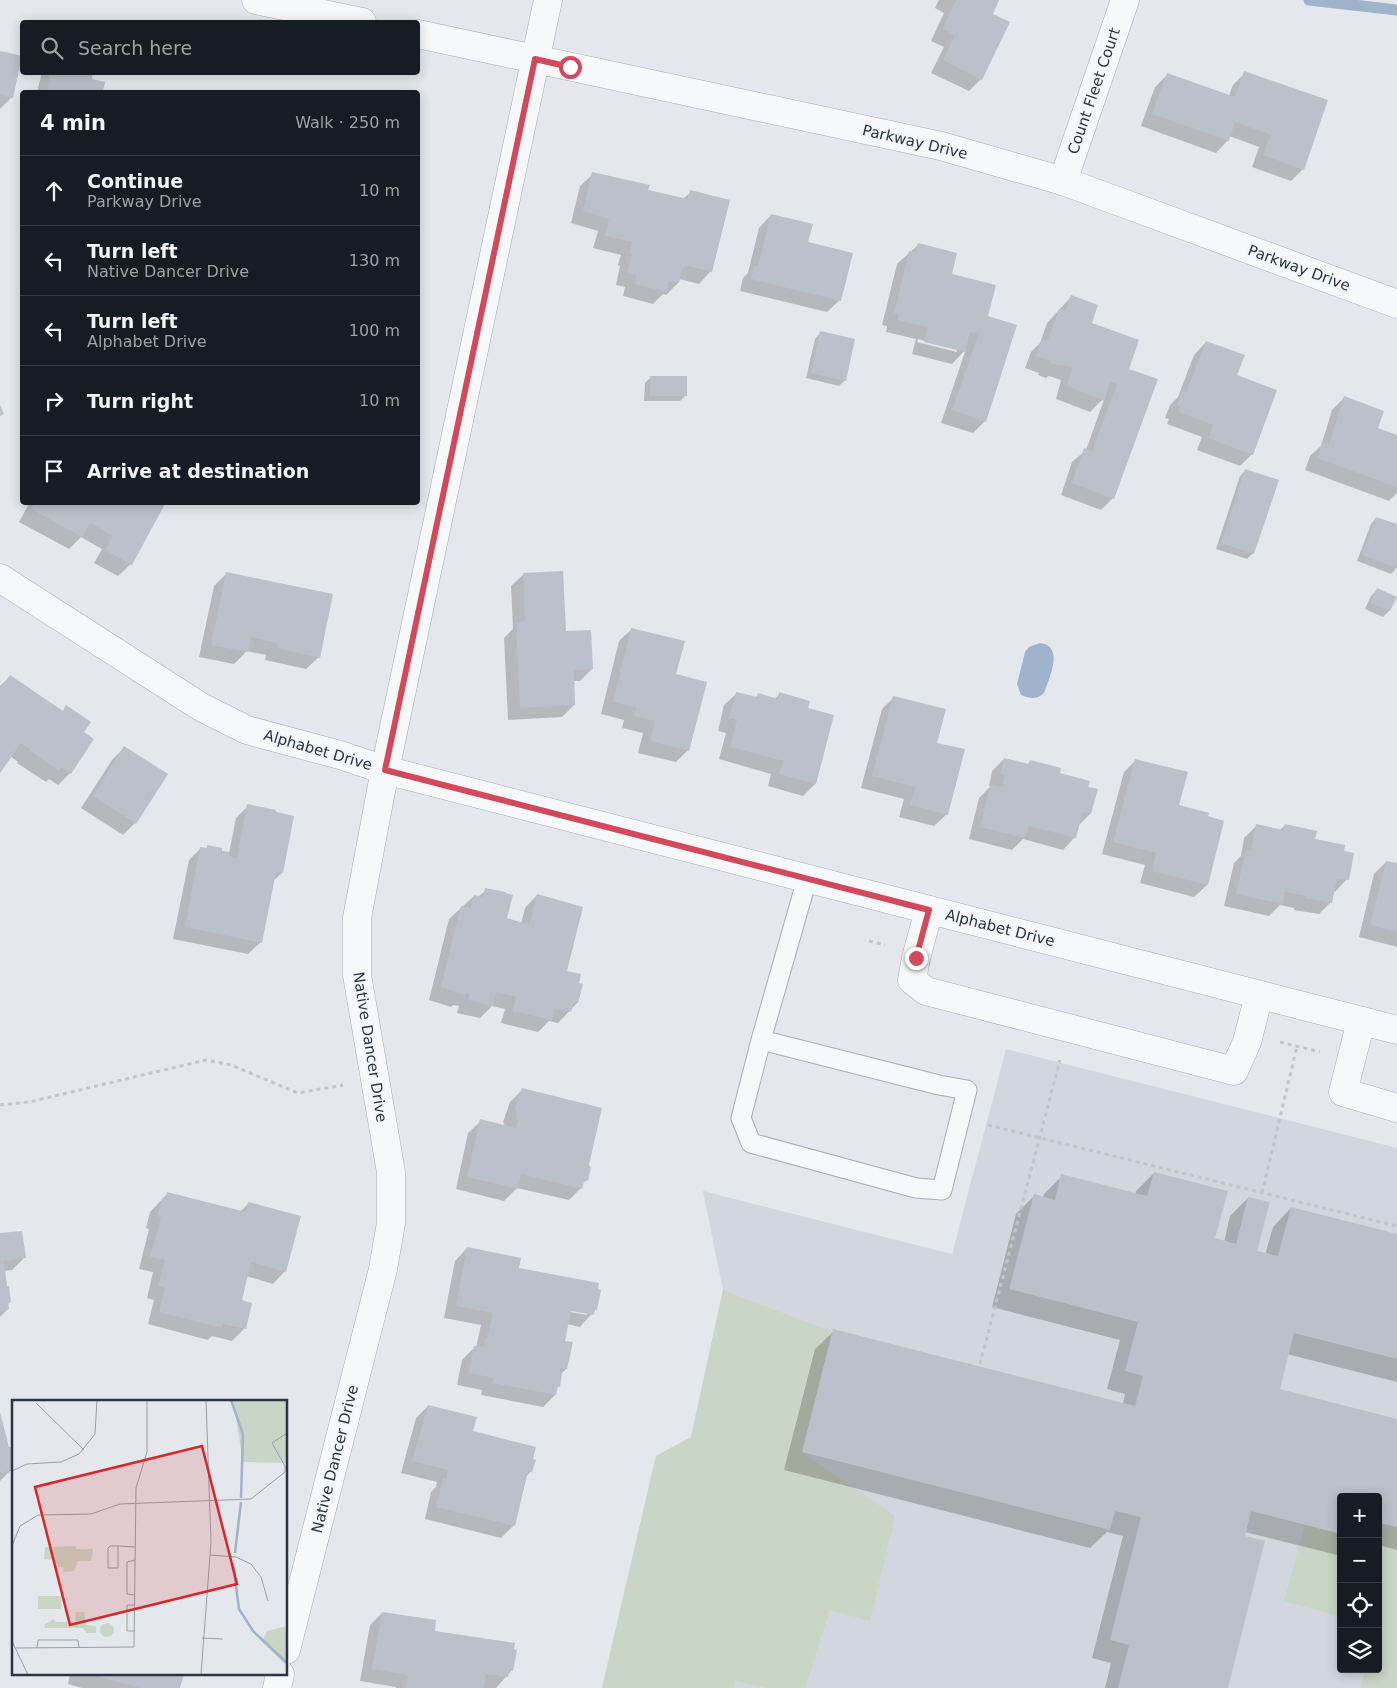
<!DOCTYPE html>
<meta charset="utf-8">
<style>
body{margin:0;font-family:"DejaVu Sans",sans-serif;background:#242831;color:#f1f3f6}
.controls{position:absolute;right:15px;bottom:15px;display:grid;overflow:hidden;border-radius:5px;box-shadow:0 2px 12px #0003}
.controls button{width:45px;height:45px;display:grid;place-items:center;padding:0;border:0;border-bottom:1px solid #363941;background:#171b24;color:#f1f3f6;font:25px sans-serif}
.stop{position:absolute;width:15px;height:15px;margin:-11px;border:4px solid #d1495b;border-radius:50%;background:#fff}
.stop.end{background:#d1495b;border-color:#fff;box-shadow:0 1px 5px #0008}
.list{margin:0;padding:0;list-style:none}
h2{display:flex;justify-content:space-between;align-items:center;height:65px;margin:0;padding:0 20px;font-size:21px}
h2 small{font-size:16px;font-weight:400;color:#9ea1a6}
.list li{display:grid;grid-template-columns:32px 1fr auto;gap:15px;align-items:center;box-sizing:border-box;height:70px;padding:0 20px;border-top:1px solid #363941}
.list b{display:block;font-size:19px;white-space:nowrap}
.list p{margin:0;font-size:16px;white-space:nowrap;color:#9ea1a6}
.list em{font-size:16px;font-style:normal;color:#9ea1a6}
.icon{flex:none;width:28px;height:28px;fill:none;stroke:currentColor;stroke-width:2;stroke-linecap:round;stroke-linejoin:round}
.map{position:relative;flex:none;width:1397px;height:1688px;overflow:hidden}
.search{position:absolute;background:#171b24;box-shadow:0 2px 12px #0003;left:20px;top:20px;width:400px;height:55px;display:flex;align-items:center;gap:12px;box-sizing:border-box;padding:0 18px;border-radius:5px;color:#9ea1a6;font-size:19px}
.panel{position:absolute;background:#171b24;box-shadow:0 2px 12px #0003;left:20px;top:90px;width:400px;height:415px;border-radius:5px}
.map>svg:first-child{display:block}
.built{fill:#d2d6de;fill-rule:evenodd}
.green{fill:#c9d6c5}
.water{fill:#9fb4cc}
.shadow{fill:#0003;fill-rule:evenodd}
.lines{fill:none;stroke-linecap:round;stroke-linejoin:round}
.stream{stroke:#9fb4cc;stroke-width:11}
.building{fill:#bbc0ca}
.service-casing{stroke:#a9aeb7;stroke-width:21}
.minor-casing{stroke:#a9aeb7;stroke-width:29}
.path{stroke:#c2c5cb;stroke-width:3;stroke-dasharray:4 4;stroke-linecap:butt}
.service{stroke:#f7f8fa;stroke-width:19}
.minor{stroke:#f7f8fa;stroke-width:28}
.route{stroke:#d1495b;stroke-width:6}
.labels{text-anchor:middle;stroke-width:4;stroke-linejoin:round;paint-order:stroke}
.street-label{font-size:15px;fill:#2b3445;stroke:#f4f6f9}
.inset-river{fill:none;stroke:#9fb4cc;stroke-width:2.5}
.inset-road{fill:none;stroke:#9a9fa9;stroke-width:1}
.view{fill:#d62828;fill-opacity:0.15;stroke:#d62828;stroke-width:2.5}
.inset-edge{fill:none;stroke:#2b3445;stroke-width:2.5}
</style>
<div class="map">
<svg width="1397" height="1688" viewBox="0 0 1397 1688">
<rect width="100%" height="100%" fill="#e4e7ec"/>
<!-- built -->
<path class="built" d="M1006,1049L1397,1148V1688H602L656,1456L691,1437L723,1290L703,1191L952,1254ZM1341,1497H1378V1669H1341Z"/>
<!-- green -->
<g class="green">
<polygon points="723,1290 835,1333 803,1453 895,1516 870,1621 830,1610 805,1688 766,1688 735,1681 733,1688 602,1688 656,1456 691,1437"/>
<polygon points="1384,1523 1397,1527 1397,1688 1361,1688 1365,1669 1378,1669 1378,1544"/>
<polygon points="1305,1524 1341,1534 1341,1617 1284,1601"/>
</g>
<!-- water -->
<path class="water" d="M1040,643C1064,646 1050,676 1045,691C1039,700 1031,699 1021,695L1017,684L1025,652L1029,647Z"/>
<!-- shadow -->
<g class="shadow">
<polygon points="939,0 998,0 991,14 981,79 969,91 931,73 944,47 931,41 944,13 935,8"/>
<polygon points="0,52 12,97 0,109"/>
<polygon points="42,72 92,72 91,80 102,92 107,92 37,92"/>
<polygon points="1245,73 1303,169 1291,181 1252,167 1259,147 1229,136 1228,140 1216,153 1141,126 1155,87 1167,75 1229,96 1233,85"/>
<polygon points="593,174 647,190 683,199 691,192 711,271 699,284 679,279 678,283 666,295 663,294 653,304 623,296 625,287 616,285 620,266 618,265 621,255 593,248 598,231 571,223 580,186"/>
<polygon points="771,215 807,243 840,300 827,312 740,291 743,278 748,273 759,228"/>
<path d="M918,245L951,275L987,317L985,421L973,433L941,423L966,349L952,364L912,354L916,339L886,332L887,326L882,325L897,264ZM918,339L957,349V352L917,342Z"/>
<polygon points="1071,297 1127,369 1113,498 1101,510 1061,495 1072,462 1086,450 1105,397 1090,412 1056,399 1061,380 1049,376 1046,378 1038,375 1039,373 1025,368 1031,352 1040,343 1047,323"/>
<polygon points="820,333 845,380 839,386 806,378 815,339"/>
<polygon points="1206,342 1236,376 1252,454 1240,466 1197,450 1202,437 1167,424 1169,419 1165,418 1170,405 1178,397 1194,355"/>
<polygon points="651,377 686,395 680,401 644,401 645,383"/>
<polygon points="1344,398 1376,429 1397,437 1397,493 1389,501 1305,470 1310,456 1321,446 1332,410"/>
<polygon points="1246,470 1253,553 1247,559 1216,549 1240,476"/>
<polygon points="30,502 164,502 131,564 118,576 94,563 102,549 81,537 69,549 19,522"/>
<polygon points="1376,518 1397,526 1397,567 1391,574 1357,561 1371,524"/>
<polygon points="227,573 319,657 306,669 265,660 266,655 247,651 234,664 199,657 214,586"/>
<polygon points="524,574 592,669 580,681 573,681 574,705 562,717 508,720 504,638 513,629 511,586"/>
<polygon points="1377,590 1395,598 1389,611 1383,617 1365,609 1371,596"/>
<polygon points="632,629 675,675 688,750 676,762 638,753 643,733 622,728 624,720 601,714 619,641"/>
<polygon points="10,677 62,712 67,707 82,732 70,773 58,785 49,779 46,782 17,763 18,762 10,756 0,771 0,686"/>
<polygon points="737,693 755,698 758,695 774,699 780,694 815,784 803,796 768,786 771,774 719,759 726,733 718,731 724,705"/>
<polygon points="894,697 936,744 947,814 934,826 899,817 904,799 861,788 882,709"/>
<polygon points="124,748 135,823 123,835 81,808 112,760"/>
<polygon points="1004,759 1027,765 1030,761 1087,788 1097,790 1090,814 1078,826 1075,837 1063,850 1023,839 1012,850 969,839 979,798 991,786 989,786 992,771"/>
<polygon points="1136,760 1177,806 1207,885 1194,897 1140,883 1145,865 1102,854 1124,772"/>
<polygon points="248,806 282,873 272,882 261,942 248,954 173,939 189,860 201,848 206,849 208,847 229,853 236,818"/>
<polygon points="1257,825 1280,830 1285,825 1313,840 1343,852 1347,879 1335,892 1333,891 1331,902 1319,914 1294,910 1294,908 1280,905 1269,916 1224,906 1234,863 1241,856 1244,838"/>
<polygon points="1386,862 1397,865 1397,947 1359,937 1374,874"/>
<polygon points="486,890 505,919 521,924 525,908 537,895 566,971 578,984 581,985 577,1003 558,1023 549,1021 538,1032 501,1023 505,1009 492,1006 480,1018 457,1013 459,1006 453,1005 451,1007 429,1000 449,919 474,896 478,897"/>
<polygon points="522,1090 582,1184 581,1188 569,1200 517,1188 504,1201 456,1189 468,1133 481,1121 505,1126 503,1122 510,1102"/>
<polygon points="1154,1173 1214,1239 1224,1242 1230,1216 1248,1198 1256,1252 1265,1255 1273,1227 1291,1208 1397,1235 1397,1382 1287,1354 1278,1390 1397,1420 1397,1550 1378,1545 1378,1497 1341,1497 1341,1556 1245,1532 1226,1688 1105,1688 1111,1663 1092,1658 1123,1536 1107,1532 1090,1548 784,1470 815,1349 834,1331 1123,1405 1125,1394 1107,1389 1120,1340 992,1307 1016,1214 1034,1196 1043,1198 1044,1194 1062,1176 1135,1194 1136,1191"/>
<polygon points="168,1193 240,1212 249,1203 285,1271 273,1284 246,1276 241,1301 244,1329 232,1341 212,1336 208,1340 148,1324 154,1300 147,1298 153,1272 139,1269 149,1229 146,1228 150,1212"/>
<polygon points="0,1235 24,1258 12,1270 4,1271 10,1302 7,1305 8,1309 0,1317"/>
<path d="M467,1248L517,1269L596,1309L580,1327L567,1324L563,1342L566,1369L561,1374L559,1386L556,1389L555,1395L543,1407L481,1395L482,1390L457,1385L462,1360L475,1347L476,1348L481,1325L444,1318L455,1261ZM565,1308L587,1313V1315L564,1311Z"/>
<polygon points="428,1406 472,1432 531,1471 526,1477 514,1525 501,1538 425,1519 431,1492 436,1487 437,1482 401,1473 416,1418"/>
<polygon points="0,1415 8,1449 13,1460 10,1463 12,1469 0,1481"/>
<polygon points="382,1613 434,1632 512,1670 496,1688 396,1688 396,1687 360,1681 370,1625"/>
<polygon points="70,1674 182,1674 179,1688 82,1688 68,1684"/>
</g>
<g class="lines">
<!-- stream -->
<polyline class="stream" points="1309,0 1397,10"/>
</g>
<!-- building -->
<g class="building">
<polygon points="956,0 999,0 993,14 1010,22 982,80 943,60 955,35 942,29"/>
<polygon points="0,51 22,56 13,98 0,95"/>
<polygon points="1244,71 1328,100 1304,170 1263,155 1271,135 1235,122 1229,141 1152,114 1167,73 1235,97"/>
<polygon points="50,72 93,72 92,79 105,82 103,91 109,92 47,92"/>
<polygon points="592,172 650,185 648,190 688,199 690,190 730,200 712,272 684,265 679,283 669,281 667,292 635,284 637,275 627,273 632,254 629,253 632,242 605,236 609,219 583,211"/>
<polygon points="771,214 813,224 808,242 853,253 841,301 751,279 754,265 758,266"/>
<polygon points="918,243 957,253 952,274 996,285 988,316 1017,325 986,422 952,410 979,333 970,332 965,352 924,342 927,327 897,320 899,314 894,313 909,251 916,252"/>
<polygon points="1071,295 1098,305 1092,323 1139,340 1129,369 1158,379 1114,499 1072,483 1084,448 1092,451 1117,384 1110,382 1104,401 1067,386 1072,368 1061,364 1060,366 1050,363 1051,361 1036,356 1042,339 1048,340 1059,309 1065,311"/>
<polygon points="820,331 855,339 846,381 811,373"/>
<polygon points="1206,341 1245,355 1237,375 1277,390 1253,455 1208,438 1213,425 1179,412 1180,407 1177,405 1182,391 1186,393"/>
<rect x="650" y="376" width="37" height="20"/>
<polygon points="1344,396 1384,411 1378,428 1397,435 1397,487 1317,458 1322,442 1329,444"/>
<polygon points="0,405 4,414 0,416"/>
<polygon points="1245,469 1279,480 1254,554 1221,543"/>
<polygon points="34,502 166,502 132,565 105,550 113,536 90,523 82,537 31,509"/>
<polygon points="1376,517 1397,524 1397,568 1362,555"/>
<polygon points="563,571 566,631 591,630 593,669 574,670 575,705 520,708 516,624 525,621 523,573"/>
<polygon points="226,572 333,594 320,658 277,648 278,643 251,637 248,652 211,645"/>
<polygon points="1377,588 1397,597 1390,611 1370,603"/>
<polygon points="631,628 685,641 676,674 707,682 689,751 650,741 655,721 634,716 636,708 613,702"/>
<polygon points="10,675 63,711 66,705 91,722 84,732 94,739 71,774 61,767 59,771 29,750 30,749 21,743 0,773 0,689"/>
<polygon points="736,692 757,697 758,693 778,699 779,692 810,701 808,708 834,715 816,784 779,774 783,761 730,747 737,720 729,718"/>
<polygon points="893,696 946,709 937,743 965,749 948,815 910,805 915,787 872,776"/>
<polygon points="124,746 168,774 136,824 93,796"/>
<polygon points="1004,758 1029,764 1030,760 1061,768 1060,773 1090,781 1088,787 1098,789 1091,814 1083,812 1076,838 1029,826 1025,838 980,827 991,784 1002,787 1005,775 1000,774"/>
<polygon points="1135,759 1188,772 1179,805 1209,813 1208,816 1224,821 1208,885 1152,871 1156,853 1113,842"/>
<polygon points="247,804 276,810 276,812 294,816 283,873 276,872 262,943 185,927 200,847 207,848 207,845 222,848 222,851 229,852 229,856 237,858"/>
<polygon points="1256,824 1283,830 1285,824 1317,831 1315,839 1345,845 1344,851 1354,853 1349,880 1337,878 1332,903 1305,898 1306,896 1285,892 1283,904 1236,894 1246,850 1251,851"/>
<polygon points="1386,861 1397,863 1397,932 1370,925"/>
<polygon points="485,888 506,892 506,893 513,895 507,918 529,925 537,894 583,907 567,971 581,974 579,983 583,984 578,1003 574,1002 571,1012 555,1008 552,1020 513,1011 516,997 496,992 493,1006 468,1000 470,994 467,993 464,995 441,987 461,906 470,908 474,895 483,897"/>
<polygon points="522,1088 602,1108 589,1165 591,1168 588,1180 584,1182 582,1189 521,1174 518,1189 467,1177 480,1119 516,1128 518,1120 516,1119 517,1114 515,1109"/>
<polygon points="1154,1172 1228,1191 1215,1238 1236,1244 1248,1197 1270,1202 1257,1251 1278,1256 1291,1207 1397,1234 1397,1359 1294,1333 1280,1389 1397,1419 1397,1527 1380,1523 1378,1528 1378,1497 1341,1497 1341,1534 1251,1511 1245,1536 1265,1541 1228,1688 1118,1688 1129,1645 1110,1640 1141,1517 1115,1511 1110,1530 802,1452 833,1329 1135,1406 1143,1376 1125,1371 1138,1322 1009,1289 1034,1194 1055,1200 1061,1174 1147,1196"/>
<polygon points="167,1192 246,1212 248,1202 301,1216 286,1272 251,1262 242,1300 252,1303 246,1329 223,1324 222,1328 159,1312 165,1288 158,1286 165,1260 150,1257 161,1217 157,1216 162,1198 166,1199"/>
<polygon points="22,1231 26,1258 4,1261 7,1286 9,1286 11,1302 8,1303 9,1309 0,1311 0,1233"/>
<polygon points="467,1247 521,1258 519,1268 599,1283 598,1289 601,1290 597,1310 595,1309 594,1315 571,1311 565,1341 573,1342 567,1369 560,1368 560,1372 562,1373 560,1387 558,1386 556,1395 492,1383 494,1378 469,1373 474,1346 484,1347 485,1339 487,1339 493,1313 456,1306"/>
<polygon points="428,1405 477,1417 473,1431 536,1447 533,1459 536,1460 532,1472 528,1471 515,1526 436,1507 443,1478 446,1479 448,1470 412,1461"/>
<polygon points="0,1412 9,1447 11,1447 14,1457 14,1461 11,1461 14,1470 0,1473"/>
<polygon points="382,1612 436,1620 435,1631 515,1643 514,1649 517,1650 513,1671 509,1670 508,1677 486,1674 484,1688 406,1688 408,1675 372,1669"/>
<polygon points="90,1674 184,1674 180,1688 140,1688"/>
</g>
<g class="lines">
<!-- service casing -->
<g class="service-casing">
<polyline id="service" points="761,1040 939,1085 967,1090 942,1190 916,1188 751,1143 741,1118 761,1040 807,879"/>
</g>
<!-- minor casing -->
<g class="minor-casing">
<g id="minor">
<polyline points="256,0 362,22"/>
<polyline points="418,34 941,146 1063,181 1397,304"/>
<polyline points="1063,181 1125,0"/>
<polyline points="0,578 201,707 247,730 340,755 385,770 1397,1030"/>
<polyline points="929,910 916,958 912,980 926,991 1234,1071 1247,1042 1259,995"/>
<polyline points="1361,1021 1343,1092 1397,1108"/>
<polyline points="286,1650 383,1269 391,1223 391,1172 357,975 357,918 385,770 548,0"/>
<polyline points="277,1688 280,1674"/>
</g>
</g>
<!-- path -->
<g class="path">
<polyline points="869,941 885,945"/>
<polyline points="1280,1042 1320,1052"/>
<polyline points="0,1105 29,1102 206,1060 231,1065 298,1093 343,1085"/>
<polyline points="988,1125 1397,1226"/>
<polyline points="1262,1193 1297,1046"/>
<polyline points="980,1364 1060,1060"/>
</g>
<!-- service -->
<use href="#service" class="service"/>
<!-- minor -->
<use href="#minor" class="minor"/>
</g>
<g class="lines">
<!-- route -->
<polyline class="route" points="570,67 535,59 385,770 929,910 916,958"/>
</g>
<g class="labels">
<!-- street labels -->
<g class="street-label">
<text transform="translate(1094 91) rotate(-71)" y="5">Count Fleet Court</text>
<text transform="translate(915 142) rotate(13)" y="5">Parkway Drive</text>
<text transform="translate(1299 268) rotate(20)" y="5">Parkway Drive</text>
<text transform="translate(318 750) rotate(16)" y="5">Alphabet Drive</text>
<text transform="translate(1000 928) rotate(14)" y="5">Alphabet Drive</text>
<text transform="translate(370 1047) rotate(81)" y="5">Native Dancer Drive</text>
<text transform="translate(335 1459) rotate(-76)" y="5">Native Dancer Drive</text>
</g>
</g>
<!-- overview -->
<g transform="translate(12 1400)">
<rect width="275" height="275" fill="#e4e7ec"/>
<path d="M221,0H275V63L231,62ZM63,146L65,149H81L79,161H66L62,171L51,172V167H42V160L32,159L33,147ZM26,196H49V209H26ZM64,212H72L74,225L84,226V233H75L71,228H33L32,225L41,219L45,222H63ZM88 230a7 7 0 1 1 14 0a7 7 0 1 1-14 0ZM275,226V266L250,242L255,231Z" fill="#c9d6c5"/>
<path class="inset-river" d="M219,0L231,34L229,98M223,153L229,102M221,163L227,209L241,231L275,263"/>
<path class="inset-road" d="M24,3L72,50M0,71L15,64L49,62L67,54L83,34L85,0M0,146L8,126L26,115L79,114L108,104L239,99L273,72V66L260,43L275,33M106,146V168H96V148L98,146H106L123,147M198,155L224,157L239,164L249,177L256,201M123,195L115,194V162L123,160M123,231H115V205H123M190,238L211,239M0,241L16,275M4,248L122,247L124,88L135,52V0M25,248L26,240H66L67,248M189,275L199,142L194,0"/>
<path class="view" d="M190,46L225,184L58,225L23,87Z"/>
<rect width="275" height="275" class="inset-edge"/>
</g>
</svg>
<div class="controls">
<button>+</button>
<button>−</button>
<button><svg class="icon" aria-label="locate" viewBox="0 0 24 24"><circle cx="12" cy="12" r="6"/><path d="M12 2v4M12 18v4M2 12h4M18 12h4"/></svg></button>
<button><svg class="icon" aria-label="layers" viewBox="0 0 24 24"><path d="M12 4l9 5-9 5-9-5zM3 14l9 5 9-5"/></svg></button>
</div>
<div class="stop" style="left:570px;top:67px"></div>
<div class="stop end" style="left:916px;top:958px"></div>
<div class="search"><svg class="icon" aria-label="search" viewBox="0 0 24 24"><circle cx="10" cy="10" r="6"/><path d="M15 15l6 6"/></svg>Search here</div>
<section class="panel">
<h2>4 min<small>Walk · 250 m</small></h2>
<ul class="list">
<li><svg class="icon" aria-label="ahead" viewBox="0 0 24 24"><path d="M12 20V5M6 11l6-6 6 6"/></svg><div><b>Continue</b><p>Parkway Drive</p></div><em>10 m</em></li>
<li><svg class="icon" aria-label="left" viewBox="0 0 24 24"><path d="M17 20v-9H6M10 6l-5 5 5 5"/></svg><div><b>Turn left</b><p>Native Dancer Drive</p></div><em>130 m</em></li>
<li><svg class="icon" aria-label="left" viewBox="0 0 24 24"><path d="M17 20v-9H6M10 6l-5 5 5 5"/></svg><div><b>Turn left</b><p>Alphabet Drive</p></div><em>100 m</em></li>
<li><svg class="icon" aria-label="right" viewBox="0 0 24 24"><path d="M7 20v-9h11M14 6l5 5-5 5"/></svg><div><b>Turn right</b></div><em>10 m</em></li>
<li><svg class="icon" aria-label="arrive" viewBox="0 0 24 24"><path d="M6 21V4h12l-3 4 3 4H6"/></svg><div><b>Arrive at destination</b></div></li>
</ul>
</section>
</div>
